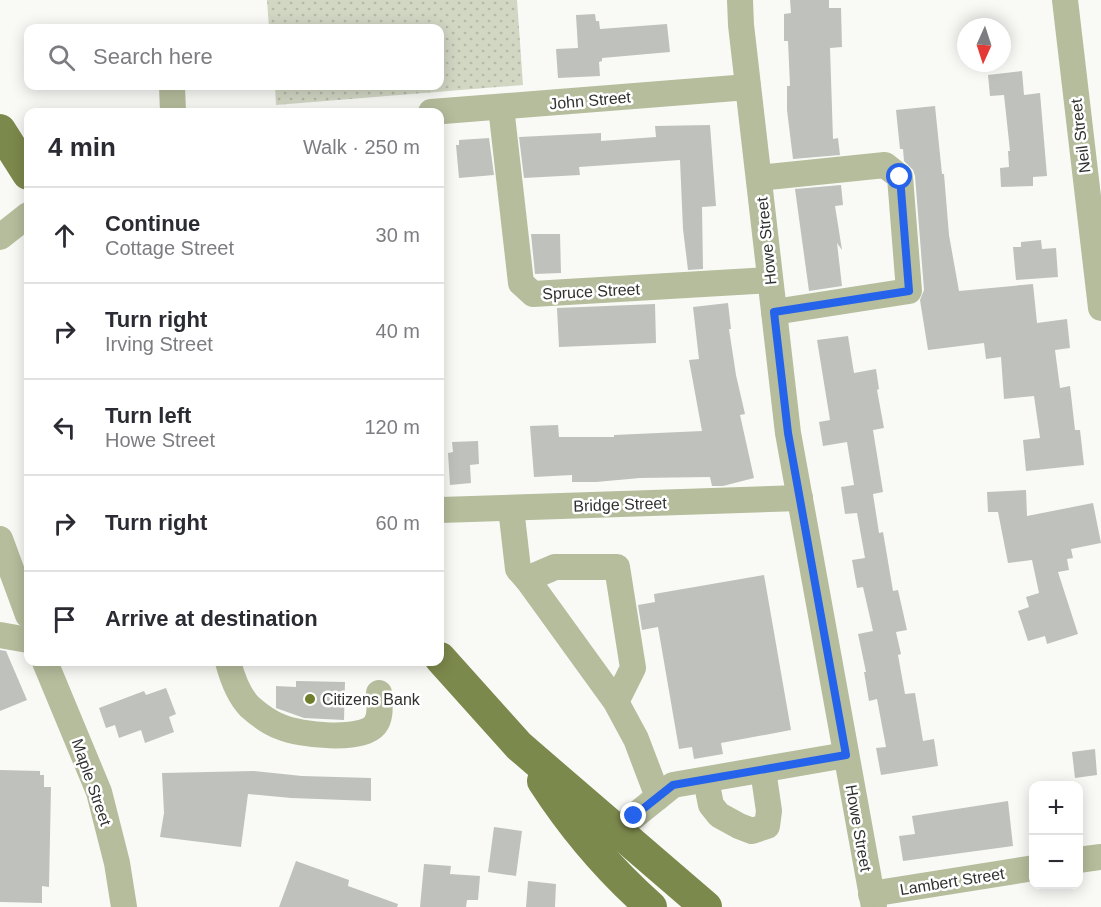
<!DOCTYPE html>
<meta charset="utf-8">
<style>
body{margin:0;font-family:Arial,sans-serif;background:#f7f7f7;color:#2b2b33}
.controls{position:absolute;right:18px;bottom:18px;display:grid;overflow:hidden;border-radius:12px;box-shadow:0 3px 15px #0003}
.controls button{width:54px;height:54px;display:grid;place-items:center;padding:0;border:0;border-bottom:2px solid #e1e1e2;background:#fff;color:#2b2b33;font:30px sans-serif}
.compass{position:absolute;left:957px;top:18px;width:54px;height:54px;border-radius:50%;background:#fff;box-shadow:0 3px 15px #0003;rotate:183deg}
.stop{position:absolute;width:18px;height:18px;margin:-14px;border:4px solid #2563eb;border-radius:50%;background:#fff}
.stop.end{background:#2563eb;border-color:#fff;box-shadow:0 2px 6px #0008}
.list{margin:0;padding:0;list-style:none}
h2{display:flex;justify-content:space-between;align-items:center;height:78px;margin:0;padding:0 24px;font-size:26px}
h2 small{font-size:20px;font-weight:400;color:#7c7c81}
.list li{display:grid;grid-template-columns:39px 1fr auto;gap:18px;align-items:center;box-sizing:border-box;height:96px;padding:0 24px;border-top:2px solid #e1e1e2}
.list b{display:block;font-size:22px;white-space:nowrap}
.list p{margin:0;font-size:20px;white-space:nowrap;color:#7c7c81}
.list em{font-size:20px;font-style:normal;color:#7c7c81}
.icon{flex:none;width:33px;height:33px;fill:none;stroke:currentColor;stroke-width:2;stroke-linecap:round;stroke-linejoin:round}
.map{position:relative;flex:none;width:1101px;height:907px;overflow:hidden}
.search{position:absolute;background:#fff;box-shadow:0 3px 15px #0003;left:24px;top:24px;width:420px;height:66px;display:flex;align-items:center;gap:15px;box-sizing:border-box;padding:0 21px;border-radius:12px;color:#7c7c81;font-size:22px}
.panel{position:absolute;background:#fff;box-shadow:0 3px 15px #0003;left:24px;top:108px;width:420px;height:558px;border-radius:12px}
.map>svg:first-child{display:block}
.park{fill:url(#park-dots)}
.building{fill:#bfc1bd}
.lines{fill:none;stroke-linecap:round;stroke-linejoin:round}
.minor{stroke:#b5bd9c;stroke-width:26}
.major{stroke:#7c894c;stroke-width:32}
.route{stroke:#2563eb;stroke-width:8}
.poi-dot{fill:#6e7e2c;stroke:#fff;stroke-width:2}
.labels{text-anchor:middle;stroke-width:5;stroke-linejoin:round;paint-order:stroke}
.street-label{font-size:16px;fill:#313230;stroke:#fff}
.poi-label{font-size:16px;fill:#313230;stroke:#fff;text-anchor:start}
</style>
<div class="map">
<svg width="1101" height="907" viewBox="0 0 1101 907">
<defs>
<pattern id="park-dots" width="8" height="8" patternUnits="userSpaceOnUse" patternTransform="scale(1.5)"><rect width="8" height="8" fill="#d2d7c4"/><path d="M2 2h.1M6 6h.1" fill="none" stroke="#b5b9a9" stroke-width="1.8" stroke-linecap="round"/></pattern>
</defs>
<rect width="100%" height="100%" fill="#f9faf6"/>
<!-- park -->
<polygon class="park" points="267,0 517,0 523,85 276,105 275,86 440,86 440,28 269,28"/>
<!-- building -->
<g class="building">
<polygon points="790,0 829,0 829,8 841,8 842,47 830,48 833,139 838,138 840,155 793,159 787,110 787,86 790,86 788,41 784,41 784,14 791,13"/>
<polygon points="595,14 596,21 599,21 600,29 667,24 670,52 602,58 602,61 599,62 600,76 558,78 556,49 578,48 576,15"/>
<polygon points="1022,71 1024,95 1040,93 1047,176 1033,177 1033,186 1001,187 1000,168 1009,167 1008,151 1010,151 1004,95 990,96 988,75"/>
<polygon points="935,106 942,174 944,174 949,235 959,291 1033,284 1037,323 1067,319 1070,348 1055,350 1060,388 1070,386 1075,430 1080,430 1084,465 1026,471 1023,440 1040,438 1034,396 1004,399 1001,357 986,359 984,343 928,350 920,300 924,290 915,176 913,170 904,161 903,149 900,149 896,110"/>
<polygon points="710,125 716,206 702,207 703,269 688,270 683,229 680,160 579,167 580,175 524,178 519,137 601,133 601,141 656,137 655,126"/>
<polygon points="489,138 494,175 459,178 456,145 459,145 459,140"/>
<polygon points="841,185 843,205 835,206 842,250 837,243 842,286 809,291 795,189"/>
<polygon points="531,234 560,234 561,273 535,274"/>
<polygon points="1041,240 1042,249 1056,248 1058,277 1016,280 1013,247 1021,247 1021,242"/>
<polygon points="728,303 731,329 729,329 736,375 745,414 740,415 754,478 723,486 712,486 710,477 640,478 596,482 572,482 572,475 534,477 530,426 558,425 559,437 614,437 614,435 702,431 689,360 699,359 693,307"/>
<polygon points="655,304 656,343 559,347 557,308"/>
<polygon points="848,336 854,373 876,369 879,389 877,390 884,428 873,430 883,492 873,494 879,533 883,532 893,591 898,590 907,630 896,632 901,654 898,655 905,694 915,693 923,741 934,739 938,766 881,775 876,748 886,747 877,699 869,701 864,672 866,672 858,634 873,631 863,587 857,588 852,560 865,558 857,513 845,514 841,487 854,485 847,442 823,446 819,422 830,420 817,340"/>
<polygon points="478,441 479,464 470,465 471,483 450,485 448,453 453,452 452,442"/>
<polygon points="1026,490 1027,516 1093,503 1101,543 1071,549 1073,558 1067,559 1069,570 1058,572 1078,634 1047,644 1045,636 1028,641 1018,611 1029,607 1026,597 1039,593 1032,560 1008,563 998,512 988,512 987,492"/>
<polygon points="764,575 791,730 721,743 723,754 694,759 692,747 679,749 658,627 642,630 638,605 655,602 654,594"/>
<polygon points="0,650 6,651 27,700 0,711"/>
<polygon points="296,681 345,682 344,720 304,718 276,708 276,686 296,687"/>
<polygon points="166,688 176,714 169,717 174,732 145,743 141,730 119,738 115,725 106,728 99,708 144,691 146,695"/>
<polygon points="1095,749 1097,775 1075,778 1072,752"/>
<polygon points="0,770 40,771 40,775 44,775 44,787 51,787 49,887 42,886 42,903 0,902"/>
<polygon points="254,771 302,776 371,778 371,801 291,798 248,794 241,847 160,837 164,813 162,773"/>
<polygon points="1008,801 1013,846 903,861 899,836 915,834 912,816"/>
<polygon points="494,827 522,831 516,876 488,872"/>
<polygon points="296,861 349,880 348,886 398,904 397,907 279,907"/>
<polygon points="424,864 451,866 450,874 480,876 478,900 467,900 466,907 420,907"/>
<polygon points="528,881 556,884 555,907 526,907"/>
</g>
<g class="lines">
<!-- minor -->
<g class="minor">
<polyline points="740,0 741,25 788,433 874,907"/>
<polyline points="1065,0 1101,308"/>
<polyline points="172,86 173,112"/>
<polyline points="501,107 521,283 533,294 770,280"/>
<polyline points="431,112 748,87"/>
<polyline points="759,178 885,165 900,177 909,291 774,312"/>
<polyline points="0,237 28,215"/>
<polyline points="511,508 518,569 527,579"/>
<polyline points="440,510 800,498"/>
<polyline points="0,539 28,615"/>
<polyline points="0,635 28,640"/>
<polyline points="45,662 99,792 117,863 124,907"/>
<path d="M228,662C232,677 239,696 250,707C259,715 270,723 281,727C300,735 361,742 375,725C382,716 379,703 379,693"/>
<polyline points="616,702 633,668 617,567 555,567 527,579 616,702 636,739 658,797"/>
<polyline points="706,780 711,805 719,815 739,826 752,831 767,826 769,811 763,770"/>
<polyline points="602,842 673,785 846,755"/>
<polyline points="1078,860 1101,857"/>
<polyline points="871,894 1034,868"/>
</g>
<!-- major -->
<g class="major">
<polyline points="0,130 28,174"/>
<polyline points="440,658 519,746 706,907"/>
<path d="M543,781C574,829 608,869 651,907"/>
</g>
</g>
<g class="lines">
<!-- route -->
<polyline class="route" points="634,816 673,785 846,755 788,433 774,312 909,291 900,177"/>
</g>
<!-- markers -->
<circle class="poi-dot" cx="310" cy="699" r="6"/>
<g class="labels">
<!-- street labels -->
<g class="street-label">
<text transform="translate(590 100) rotate(-5)" y="6">John Street</text>
<text transform="translate(1080 136) rotate(-97)" y="6">Neil Street</text>
<text transform="translate(766 241) rotate(-96)" y="6">Howe Street</text>
<text transform="translate(591 291) rotate(-3)" y="6">Spruce Street</text>
<text transform="translate(620 504) rotate(-2)" y="6">Bridge Street</text>
<text transform="translate(92 782) rotate(71)" y="6">Maple Street</text>
<text transform="translate(859 828) rotate(80)" y="6">Howe Street</text>
<text transform="translate(952 881) rotate(-9)" y="6">Lambert Street</text>
</g>
<!-- poi labels -->
<g class="poi-label">
<text x="322" y="705">Citizens Bank</text>
</g>
</g>
</svg>
<div class="controls">
<button>+</button>
<button>−</button>
</div>
<svg class="compass" viewBox="-18 -18 36 36"><path d="M0-13l5 13h-10z" fill="#e53935"/><path d="M0 13l5-13h-10z" fill="#7c7c81"/></svg>
<div class="stop" style="left:900px;top:177px"></div>
<div class="stop end" style="left:634px;top:816px"></div>
<div class="search"><svg class="icon" aria-label="search" viewBox="0 0 24 24"><circle cx="10" cy="10" r="6"/><path d="M15 15l6 6"/></svg>Search here</div>
<section class="panel">
<h2>4 min<small>Walk · 250 m</small></h2>
<ul class="list">
<li><svg class="icon" aria-label="ahead" viewBox="0 0 24 24"><path d="M12 20V5M6 11l6-6 6 6"/></svg><div><b>Continue</b><p>Cottage Street</p></div><em>30 m</em></li>
<li><svg class="icon" aria-label="right" viewBox="0 0 24 24"><path d="M7 20v-9h11M14 6l5 5-5 5"/></svg><div><b>Turn right</b><p>Irving Street</p></div><em>40 m</em></li>
<li><svg class="icon" aria-label="left" viewBox="0 0 24 24"><path d="M17 20v-9H6M10 6l-5 5 5 5"/></svg><div><b>Turn left</b><p>Howe Street</p></div><em>120 m</em></li>
<li><svg class="icon" aria-label="right" viewBox="0 0 24 24"><path d="M7 20v-9h11M14 6l5 5-5 5"/></svg><div><b>Turn right</b></div><em>60 m</em></li>
<li><svg class="icon" aria-label="arrive" viewBox="0 0 24 24"><path d="M6 21V4h12l-3 4 3 4H6"/></svg><div><b>Arrive at destination</b></div></li>
</ul>
</section>
</div>
